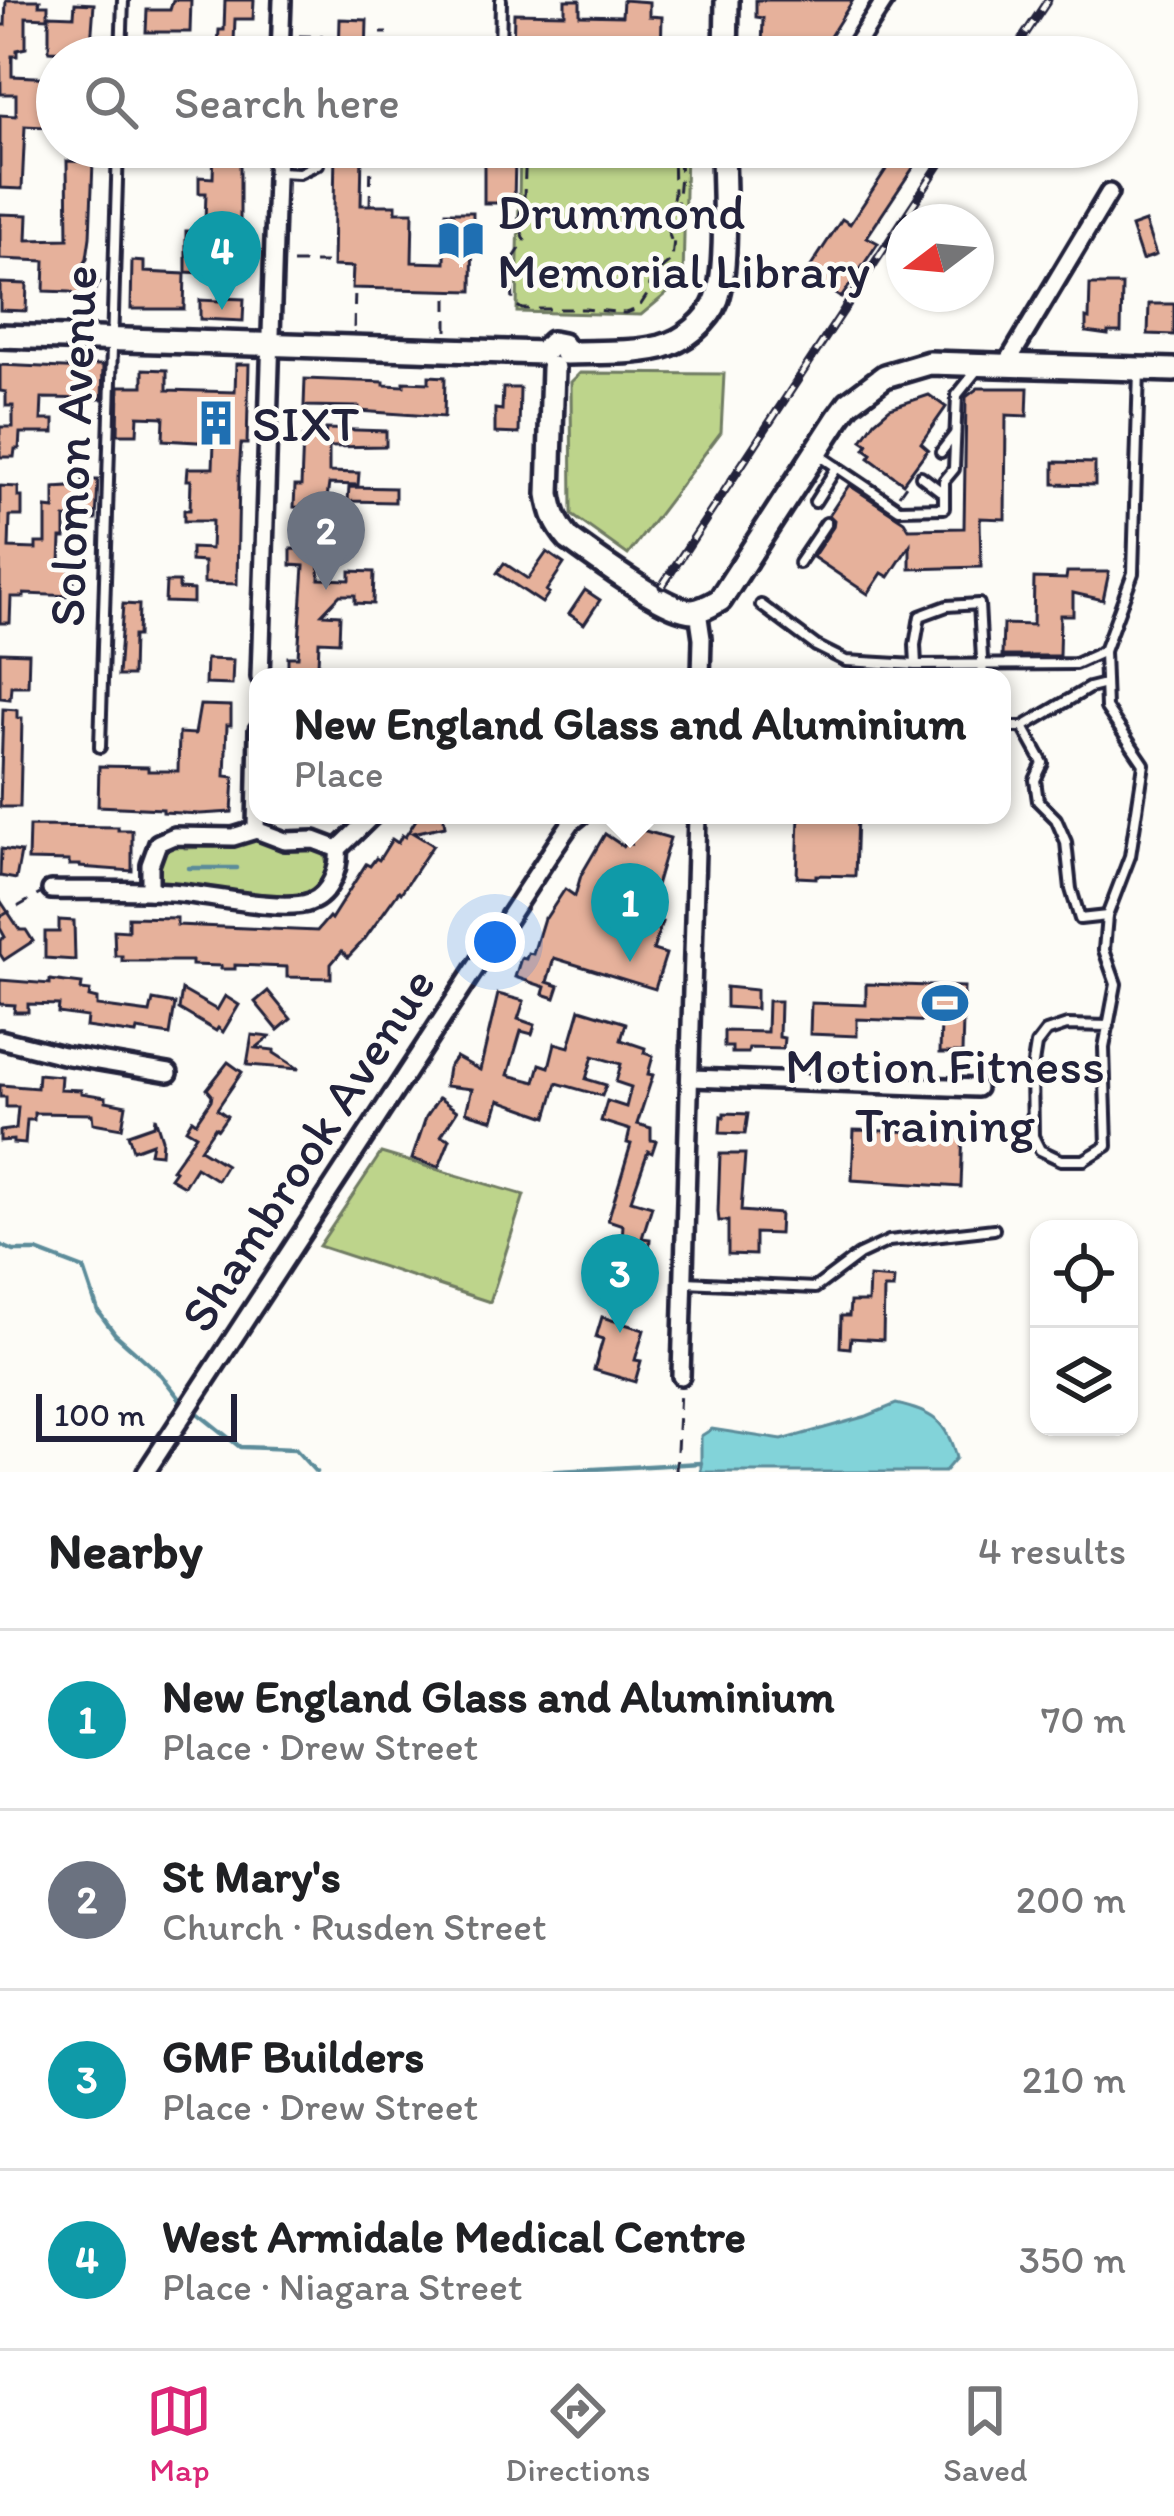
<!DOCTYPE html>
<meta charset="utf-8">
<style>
body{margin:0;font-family:Itim,sans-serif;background:#f2f2f2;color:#202124}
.controls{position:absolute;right:36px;bottom:36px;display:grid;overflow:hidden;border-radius:24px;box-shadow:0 3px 9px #0004}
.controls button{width:108px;height:108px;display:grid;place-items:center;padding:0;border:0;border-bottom:3px solid #e0e0e0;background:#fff;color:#202124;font:60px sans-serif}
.compass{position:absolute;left:886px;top:204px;width:108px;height:108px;border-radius:50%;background:#fff;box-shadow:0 3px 9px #0004;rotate:254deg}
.scale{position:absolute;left:36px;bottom:30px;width:201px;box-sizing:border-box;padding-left:12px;border:6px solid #22223b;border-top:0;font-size:33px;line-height:42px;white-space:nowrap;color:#22223b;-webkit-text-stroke:9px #fdfcf7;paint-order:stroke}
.you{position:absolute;left:495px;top:942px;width:42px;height:42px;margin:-30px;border:9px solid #fff;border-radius:50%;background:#1a73e8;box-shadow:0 0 0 18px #1a73e833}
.badge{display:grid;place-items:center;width:78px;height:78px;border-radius:50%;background:#db2777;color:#fff;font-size:39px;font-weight:700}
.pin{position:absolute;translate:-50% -99px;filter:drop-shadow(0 3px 6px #0008)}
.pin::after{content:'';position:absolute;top:63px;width:42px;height:36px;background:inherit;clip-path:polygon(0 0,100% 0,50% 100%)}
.popup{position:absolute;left:249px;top:668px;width:762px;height:156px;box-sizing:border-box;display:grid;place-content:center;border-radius:24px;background:#fff;filter:drop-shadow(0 3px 9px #0005);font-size:39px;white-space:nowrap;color:#757577}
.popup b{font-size:45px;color:#202124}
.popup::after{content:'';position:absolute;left:50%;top:100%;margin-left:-24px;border:24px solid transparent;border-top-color:#fff}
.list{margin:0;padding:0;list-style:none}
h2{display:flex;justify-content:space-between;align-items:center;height:156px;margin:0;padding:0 48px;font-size:51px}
h2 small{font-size:39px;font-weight:400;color:#757577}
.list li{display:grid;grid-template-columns:78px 1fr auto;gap:36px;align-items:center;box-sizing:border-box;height:180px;padding:0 48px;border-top:3px solid #e0e0e0}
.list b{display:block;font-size:45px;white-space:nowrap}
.list p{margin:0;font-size:39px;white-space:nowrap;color:#757577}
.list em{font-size:39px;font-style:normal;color:#757577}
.icon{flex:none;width:66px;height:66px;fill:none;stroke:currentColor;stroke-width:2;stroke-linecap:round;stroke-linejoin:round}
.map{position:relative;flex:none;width:1174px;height:1472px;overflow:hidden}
.search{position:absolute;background:#fff;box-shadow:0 3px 9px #0004;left:36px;right:36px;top:36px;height:132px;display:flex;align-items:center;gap:30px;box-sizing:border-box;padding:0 42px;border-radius:66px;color:#757577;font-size:45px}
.sheet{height:876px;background:#fff}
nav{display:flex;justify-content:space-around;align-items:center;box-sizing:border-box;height:168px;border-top:3px solid #e0e0e0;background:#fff;font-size:33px;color:#757577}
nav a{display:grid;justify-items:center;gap:6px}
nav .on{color:#db2777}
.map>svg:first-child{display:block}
.green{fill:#bdd48b;stroke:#707b63;stroke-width:3}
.water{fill:#82d3d9;stroke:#5c8c9a;stroke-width:3}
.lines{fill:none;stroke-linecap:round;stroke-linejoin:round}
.stream{stroke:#5c8c9a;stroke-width:4.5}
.building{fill:#e6b19b;stroke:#22223b;stroke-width:3}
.lane-casing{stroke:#22223b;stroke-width:16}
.street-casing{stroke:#22223b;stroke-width:24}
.secondary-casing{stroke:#22223b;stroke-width:30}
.path{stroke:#22223b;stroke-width:3;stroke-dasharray:12 9;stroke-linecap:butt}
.lane{stroke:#fdfcf7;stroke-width:8}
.street{stroke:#fdfcf7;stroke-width:15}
.secondary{stroke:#fdfcf7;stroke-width:21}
.rail-casing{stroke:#22223b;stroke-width:9}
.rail{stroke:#fdfcf7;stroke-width:4.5;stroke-dasharray:14;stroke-linecap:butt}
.labels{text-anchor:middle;stroke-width:9;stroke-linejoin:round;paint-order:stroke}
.poi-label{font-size:51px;fill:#22223b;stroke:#fdfcf7;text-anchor:start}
.street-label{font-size:51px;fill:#22223b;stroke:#fdfcf7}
</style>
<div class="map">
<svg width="1174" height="1472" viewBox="0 0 1174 1472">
<rect width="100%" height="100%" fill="#fdfcf7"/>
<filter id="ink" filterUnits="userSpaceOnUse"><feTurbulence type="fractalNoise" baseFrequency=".00833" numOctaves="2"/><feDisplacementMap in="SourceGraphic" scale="24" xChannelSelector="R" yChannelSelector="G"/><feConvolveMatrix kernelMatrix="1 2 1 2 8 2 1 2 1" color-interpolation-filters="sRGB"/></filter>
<g filter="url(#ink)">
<!-- green -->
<g class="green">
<polygon points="520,147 686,147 683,280 641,315 517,312"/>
<polygon points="580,373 724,374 721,432 628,555 572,515 571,382"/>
<path d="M253,838L283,845V851H312L313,845L324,853L328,868C311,896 308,901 273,899L272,895L162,886C155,873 153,862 160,848L177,841L184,842L185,848L215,847L217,843L230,845Z"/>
<polygon points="381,1153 524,1195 490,1302 319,1246"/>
</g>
<!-- water -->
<path class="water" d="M896,1404C932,1412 947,1421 956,1458L944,1472H701V1436L712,1429L782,1440L867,1416Z"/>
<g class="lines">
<!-- stream -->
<g class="stream">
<polyline points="189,868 237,868"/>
<polyline points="0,1245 14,1251 37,1251 84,1269 98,1311 115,1334 161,1375 180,1399 240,1447 295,1449 316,1472"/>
<polyline points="541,1472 701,1463"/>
</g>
</g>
<!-- building -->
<g class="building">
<polygon points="6,0 40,0 39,5 48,5 48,18 26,17 26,48 17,50 17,56 12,56 12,76 57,78 57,90 47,90 46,127 25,126 22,189 0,188 0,115 16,116 16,94 1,94 0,25 5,25"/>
<polygon points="173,0 191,0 190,32 146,32 147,10 170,10"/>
<polygon points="225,0 254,0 253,19 235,19 234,42 251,43 251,57 222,57 222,45 218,45 219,30 224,30"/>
<polygon points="565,0 580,0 580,15 622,16 623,0 649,2 649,16 662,17 661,54 598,53 598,40 570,40 570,52 513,51 514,13 565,14"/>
<polygon points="756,0 853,0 817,57 781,57 781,49 762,49 763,18 756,17"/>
<polygon points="75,3 94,4 90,57 67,57 67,52 49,51 49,15 74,16"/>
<polygon points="340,19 367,20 366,57 339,57"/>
<polygon points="138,147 184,147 184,163 137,161"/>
<polygon points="236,147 240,149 240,223 205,222 206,193 199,193 199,177 213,178 214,148"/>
<polygon points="901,147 927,147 867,237 878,243 841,298 806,274 842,219 850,224"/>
<polygon points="335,151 362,151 361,205 396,205 396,212 413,212 412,262 445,263 446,212 473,212 472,291 352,288 353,267 333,266"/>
<polygon points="484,156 515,156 514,203 484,203"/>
<polygon points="67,161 93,162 90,237 87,258 82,268 100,282 87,302 70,292 44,291 45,261 0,259 0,214 28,215 27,240 68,239"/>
<polygon points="1145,222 1156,255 1142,260 1131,227"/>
<polygon points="186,231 208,231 208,243 237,244 236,250 241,251 240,266 201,265 201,273 186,272"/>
<polygon points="132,261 144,262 144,272 185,274 184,309 131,309"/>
<polygon points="0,283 27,284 26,311 0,310"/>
<polygon points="1090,285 1122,285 1121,332 1108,332 1108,335 1086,332 1086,318 1089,319"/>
<polygon points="219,298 244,299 243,321 200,319 200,300 219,301"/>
<polygon points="1149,304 1174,304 1174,335 1148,334"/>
<polygon points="236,364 249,364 247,444 241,444 239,476 237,584 204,583 204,562 191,561 191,548 211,549 212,521 184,521 184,510 190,510 191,480 187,480 188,468 213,468 214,443 163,440 164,417 138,416 137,434 118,434 119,386 143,386 143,369 167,370 167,390 235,392"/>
<polygon points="0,365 84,369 84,365 103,365 102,399 42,398 41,420 54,420 54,433 20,433 19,449 15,449 14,457 0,457 0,427 13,427 13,406 6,406 6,392 0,391"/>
<polygon points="429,376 445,377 444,417 359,411 359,407 304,406 305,379 384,382 384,385 404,386 404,382 429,383"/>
<polygon points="503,388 520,388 519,434 495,433 495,409 502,410"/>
<polygon points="978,388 1028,388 1027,416 1006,415 1005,519 980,518 981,567 910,569 910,545 889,577 882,573 868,594 813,557 833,527 834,520 829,515 849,485 904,521 909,529 964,528 966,397"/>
<polygon points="929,395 946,407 921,443 928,449 903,483 869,458 872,454 865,449 868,444 862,440 875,421 890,408"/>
<polygon points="326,429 386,431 386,446 329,447 329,472 359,473 358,485 329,484 327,498 319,498 319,508 294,507 295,486 301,486 303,437 325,438"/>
<polygon points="1054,462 1095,463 1095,485 1054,484"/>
<polygon points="83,480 98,480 96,520 65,518 65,538 61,538 60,563 70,563 70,570 73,571 75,596 24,594 24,597 11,597 10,623 0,623 0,486 18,487 18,497 22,497 22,516 10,516 9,548 36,549 36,543 46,543 46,508 54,509 54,488 83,486"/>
<polygon points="349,487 395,488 395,502 348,501"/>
<polygon points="291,549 320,550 319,579 350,580 350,571 374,572 373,604 355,603 355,595 340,595 322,614 340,615 339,642 319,641 318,666 314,666 314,676 288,675 288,657 298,657 304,566 291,565"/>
<polygon points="547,552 564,564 546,591 549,593 542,603 497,573 504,563 528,579"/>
<polygon points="1067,572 1109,572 1103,600 1073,593 1073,615 1060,615 1059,656 1002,656 1003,624 1033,625 1034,578 1066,579"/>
<polygon points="166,582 179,582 179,589 193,590 193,603 165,602"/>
<polygon points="585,590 600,600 584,624 569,614"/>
<polygon points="123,604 139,605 138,636 133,636 132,676 118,676"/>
<polygon points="0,652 29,653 28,686 11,686 10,699 0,698"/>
<polygon points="206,659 233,660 232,685 205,684"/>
<polygon points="200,705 231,706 231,725 227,725 225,776 234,777 232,812 200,814 163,812 163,809 98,806 99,766 148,767 148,771 178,771 179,733 195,734"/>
<polygon points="3,709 17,710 17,718 22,718 20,807 0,807"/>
<polygon points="419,815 443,815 445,826 413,833 433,845 401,893 399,891 364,940 348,957 342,951 331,964 331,978 287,977 287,967 235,965 235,969 221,969 221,966 192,965 192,961 122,961 122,956 115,956 114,930 128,931 128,917 177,918 177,925 317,931 329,917 331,919 366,864 370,866 376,858 379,860 392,839 398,843 402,835 405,837"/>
<polygon points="799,815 857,815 855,876 816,875 816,878 797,877"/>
<polygon points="29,826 118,827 118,830 132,830 132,871 80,867 80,865 69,865 69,861 28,860"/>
<polygon points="635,828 670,838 647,916 614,906 607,928 632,936 639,915 662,922 653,950 666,954 655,989 554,958 547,982 559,986 555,998 543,994 545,987 515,977 521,958 526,959 528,953 533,954 544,918 546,918 565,889 575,896 581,875 605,834 623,846 625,842 631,844"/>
<polygon points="1,849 21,852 16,879 0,876"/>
<polygon points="0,900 20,930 26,930 33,941 4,960 0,954 0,940 5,937 0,928"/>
<polygon points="59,920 74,921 75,960 45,958 45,932 59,932"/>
<polygon points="0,980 50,984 50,980 82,984 81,990 90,991 89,997 97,999 97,1006 150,1013 153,1000 175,1004 170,1035 137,1030 136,1034 86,1027 87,1017 58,1013 59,1005 28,1004 28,1012 14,1012 15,1005 0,1004"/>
<polygon points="866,984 964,987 962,1053 940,1053 941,1022 857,1019 857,1036 810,1034 811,1003 866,1005"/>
<polygon points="726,987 756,990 756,1009 726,1007"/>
<polygon points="182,990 217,1010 225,996 239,1005 223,1032 218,1028 216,1031 179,1009"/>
<polygon points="268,991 291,1019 278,1030 255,1002"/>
<polygon points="498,994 524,1001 518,1019 535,1025 532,1034 521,1031 508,1075 535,1082 540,1064 549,1067 555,1043 569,1047 580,1009 626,1023 621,1040 645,1048 644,1053 653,1056 648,1074 653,1075 637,1124 651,1128 651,1140 656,1141 652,1153 648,1151 631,1200 652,1206 642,1238 650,1239 649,1254 621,1252 623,1225 608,1220 631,1144 627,1143 630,1130 601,1121 607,1101 626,1107 631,1087 616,1082 621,1064 593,1056 586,1079 606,1085 602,1096 557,1083 547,1117 499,1100 493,1120 466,1112 472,1089 445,1086 448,1068 456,1057 480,1070"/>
<polygon points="768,1001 780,1001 779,1037 784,1038 783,1049 749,1048 748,1053 732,1053 732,1047 724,1047 724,1031 767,1032"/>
<polygon points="252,1035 270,1037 256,1048 274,1050 274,1053 299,1069 247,1065"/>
<polygon points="228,1062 242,1072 217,1109 227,1116 218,1129 215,1127 200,1149 226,1165 217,1180 196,1167 184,1186 170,1178 175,1171 172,1169 196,1135 186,1129 192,1119 196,1122 211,1100 212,1095 207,1089"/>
<polygon points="38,1074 61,1076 60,1089 81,1090 81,1093 106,1097 106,1101 126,1105 122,1128 93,1123 92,1114 34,1113 34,1120 27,1120 25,1144 13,1143 13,1140 0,1141 0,1131 16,1129 18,1107 6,1107 6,1097 0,1097 0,1085 37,1088"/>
<polygon points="439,1098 457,1111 441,1136 450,1139 439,1167 412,1159 426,1117"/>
<polygon points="724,1113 748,1114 745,1134 720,1133 721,1116 724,1117"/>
<polygon points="155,1117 162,1139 161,1154 150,1153 152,1143 133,1150 128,1134 154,1125"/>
<polygon points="951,1129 963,1129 961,1187 852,1180 854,1130 924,1132 924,1139 950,1140"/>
<polygon points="720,1154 745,1154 741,1211 780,1214 779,1234 755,1233 755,1255 728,1254 728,1221 719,1221 718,1212"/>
<polygon points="612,1266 630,1272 622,1295 604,1288"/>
<polygon points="869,1277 894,1279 893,1289 884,1289 883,1340 851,1338 850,1348 840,1347 841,1316 849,1316 850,1302 868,1302"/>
<polygon points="602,1317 644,1330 635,1360 641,1361 635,1382 594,1370 603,1339 596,1337"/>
</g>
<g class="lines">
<!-- lane casing -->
<g class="lane-casing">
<g id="lane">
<polyline points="121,57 123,0"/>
<polyline points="500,57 501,0"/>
<polyline points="502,147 502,150"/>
<polyline points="279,172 299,173 318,164 319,147"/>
<polyline points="941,452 955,434"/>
<polyline points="819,455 899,509 944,508 944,481 954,469 957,395 977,370"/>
<polyline points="921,476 942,492"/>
<polyline points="815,502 837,467"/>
<polyline points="799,563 826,523"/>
<polyline points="761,605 816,646 846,661 916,665 1075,664 1104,651"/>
<polyline points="916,665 915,645 920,616 947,606 979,604 983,677"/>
<polyline points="1002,720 1009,727 1023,727 1043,763 1035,780 1038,801 1056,819 1066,842 1071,889 1080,919 1107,916"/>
<polyline points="1023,727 1089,688 1105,684"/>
<polyline points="100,747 118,147"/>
<polyline points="1109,1026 1067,1025 1046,1032 1036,1045 1032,1070 1033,1136 1040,1150 1061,1160 1084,1160 1107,1146 1104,1048 1116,984 1104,950 1107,916 1130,856 1144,764 1106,708 1104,651 1133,573 1139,370"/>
<polyline points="685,1282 815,1288 859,1255 889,1241 994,1229"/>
</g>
</g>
<!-- street casing -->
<g class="street-casing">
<g id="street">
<polyline points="280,57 282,0"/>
<polyline points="848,57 885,0"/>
<polyline points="723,153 760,152 777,147"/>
<polyline points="1006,365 1109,193"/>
<polyline points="698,611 702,638 701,677"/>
<polyline points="260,677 277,147"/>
<polyline points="256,830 258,730"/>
<path d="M51,890C94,891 138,889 181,893C210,896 285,912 310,902C330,895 340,867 338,849L373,815"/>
<polyline points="150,891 150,865 158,843 174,836 233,837 256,830 285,841 314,840 338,849"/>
<polyline points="0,1039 63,1055 169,1073"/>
<polyline points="691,1078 977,1088"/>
<polyline points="681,1376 697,815"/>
<polyline points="146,1472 555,846 571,823 581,815"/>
</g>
</g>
<!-- secondary casing -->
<g class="secondary-casing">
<g id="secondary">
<polyline points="726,57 727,0"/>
<path d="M0,336L542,353L552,343L562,345L566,353C598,352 631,354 661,347C684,341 709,321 717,299C729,264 723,186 723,147"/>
<path d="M553,368L549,494C552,513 556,524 569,539C593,556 667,612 693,611C703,610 711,605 720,600L838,418L849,403L885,376L929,363L1174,370"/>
</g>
</g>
<!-- path -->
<g class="path">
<polyline points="381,33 387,33"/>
<polyline points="299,36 339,37"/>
<polyline points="526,147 524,197 518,222 525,241 511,262 513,303 522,309 585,309 625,313 638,309 647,295 653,276 672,260 680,175 678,147"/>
<polyline points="601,147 602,159 626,163 644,147"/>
<polyline points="370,205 371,158"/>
<polyline points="671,240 667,229 674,194 673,147"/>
<polyline points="293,263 333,263"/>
<polyline points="354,328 355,288"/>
<polyline points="447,331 447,291"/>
<polyline points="899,495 911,478"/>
<polyline points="0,917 40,894"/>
<polyline points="676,1472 680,1389"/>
</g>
<!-- lane -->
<use href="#lane" class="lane"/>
<!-- street -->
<use href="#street" class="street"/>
<!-- secondary -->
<use href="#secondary" class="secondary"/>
<!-- rail casing -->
<g class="rail-casing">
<g id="rail">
<polyline points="1010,57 1048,0"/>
<polyline points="662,586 951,147"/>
</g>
</g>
<!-- rail -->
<use href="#rail" class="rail"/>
</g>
</g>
<!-- icons -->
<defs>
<g id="library-bare" transform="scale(3.6)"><path d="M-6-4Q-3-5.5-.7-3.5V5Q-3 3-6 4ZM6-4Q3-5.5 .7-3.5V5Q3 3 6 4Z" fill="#1f6fb2" stroke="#fdfcf7" stroke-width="2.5" paint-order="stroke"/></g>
<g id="building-bare" transform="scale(3.6)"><path d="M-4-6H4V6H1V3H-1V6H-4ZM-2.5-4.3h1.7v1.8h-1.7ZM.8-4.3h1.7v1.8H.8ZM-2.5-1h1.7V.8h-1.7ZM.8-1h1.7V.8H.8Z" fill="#1f6fb2" stroke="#fdfcf7" stroke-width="2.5" paint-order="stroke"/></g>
<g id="stadium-bare" transform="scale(3.6)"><path d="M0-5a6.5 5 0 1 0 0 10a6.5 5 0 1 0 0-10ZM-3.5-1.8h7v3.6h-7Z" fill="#1f6fb2" stroke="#fdfcf7" stroke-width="2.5" paint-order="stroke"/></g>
</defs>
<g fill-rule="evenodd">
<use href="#library-bare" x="461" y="240"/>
<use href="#building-bare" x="216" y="423"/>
<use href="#stadium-bare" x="945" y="1003"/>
</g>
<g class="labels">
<!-- poi labels -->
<g class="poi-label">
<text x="497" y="229">Drummond<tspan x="497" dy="59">Memorial Library</tspan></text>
<text x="252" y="441">SIXT</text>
<text x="945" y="1083" text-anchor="middle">Motion Fitness<tspan x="945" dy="59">Training</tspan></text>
</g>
<!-- street labels -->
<g class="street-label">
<text transform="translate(72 446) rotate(-88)" y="18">Solomon Avenue</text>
<text transform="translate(307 1149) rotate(-57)" y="18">Shambrook Avenue</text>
</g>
</g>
</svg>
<div class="controls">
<button><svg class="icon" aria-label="locate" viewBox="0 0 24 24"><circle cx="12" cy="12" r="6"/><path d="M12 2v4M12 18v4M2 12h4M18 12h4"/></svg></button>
<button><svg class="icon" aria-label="layers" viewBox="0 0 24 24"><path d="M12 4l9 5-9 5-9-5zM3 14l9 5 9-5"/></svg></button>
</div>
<svg class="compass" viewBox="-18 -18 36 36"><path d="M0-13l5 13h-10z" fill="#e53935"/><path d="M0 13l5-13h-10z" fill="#757577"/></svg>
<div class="scale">100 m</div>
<div class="you"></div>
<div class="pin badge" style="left:630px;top:962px;background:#0f9aa8">1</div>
<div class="popup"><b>New England Glass and Aluminium</b>Place</div>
<div class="pin badge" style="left:326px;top:590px;background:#6b7280">2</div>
<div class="pin badge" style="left:620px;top:1333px;background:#0f9aa8">3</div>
<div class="pin badge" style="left:222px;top:310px;background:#0f9aa8">4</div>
<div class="search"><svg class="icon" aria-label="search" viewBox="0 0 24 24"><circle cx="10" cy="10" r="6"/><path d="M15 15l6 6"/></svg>Search here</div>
</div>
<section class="sheet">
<h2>Nearby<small>4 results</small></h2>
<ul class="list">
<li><span class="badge" style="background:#0f9aa8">1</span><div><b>New England Glass and Aluminium</b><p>Place · Drew Street</p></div><em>70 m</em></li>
<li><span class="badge" style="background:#6b7280">2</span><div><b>St Mary's</b><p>Church · Rusden Street</p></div><em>200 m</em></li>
<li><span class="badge" style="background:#0f9aa8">3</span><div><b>GMF Builders</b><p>Place · Drew Street</p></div><em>210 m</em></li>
<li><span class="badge" style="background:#0f9aa8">4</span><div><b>West Armidale Medical Centre</b><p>Place · Niagara Street</p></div><em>350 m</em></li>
</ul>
</section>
<nav>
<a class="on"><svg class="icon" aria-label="map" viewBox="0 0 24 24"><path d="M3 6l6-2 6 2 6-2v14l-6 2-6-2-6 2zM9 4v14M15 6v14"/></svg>Map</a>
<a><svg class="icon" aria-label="directions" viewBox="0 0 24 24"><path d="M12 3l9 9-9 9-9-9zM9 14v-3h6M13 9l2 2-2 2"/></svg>Directions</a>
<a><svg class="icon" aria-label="saved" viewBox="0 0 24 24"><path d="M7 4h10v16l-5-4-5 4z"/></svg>Saved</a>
</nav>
